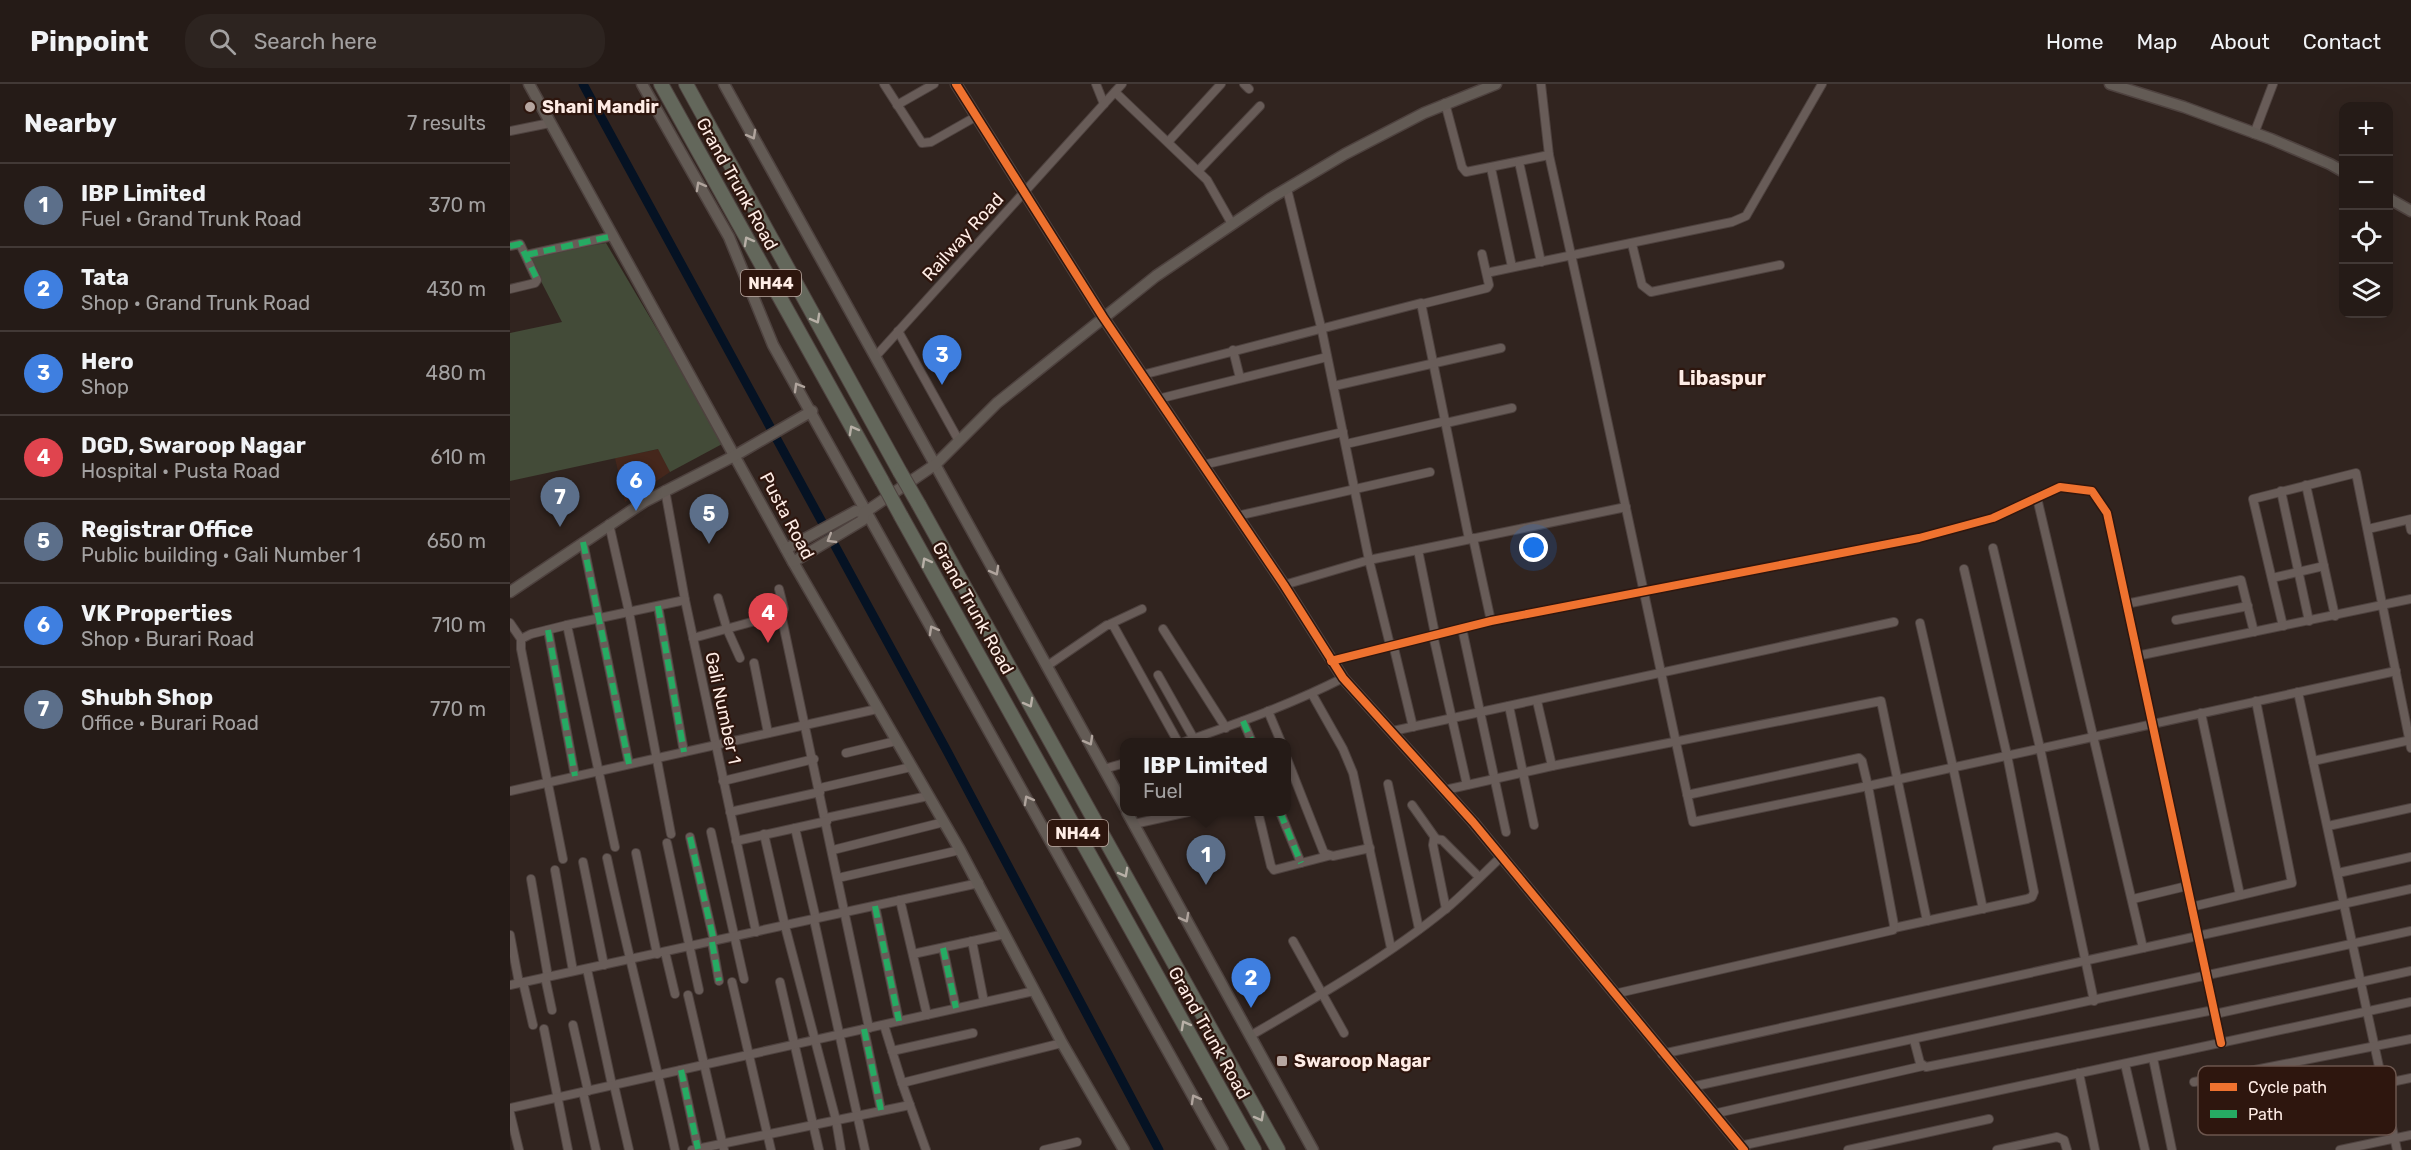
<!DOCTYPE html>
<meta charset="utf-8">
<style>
body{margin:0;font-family:Rubik,sans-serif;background:#2d2420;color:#f1f3f6}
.controls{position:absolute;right:18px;top:18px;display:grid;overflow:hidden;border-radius:12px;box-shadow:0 6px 24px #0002}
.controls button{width:54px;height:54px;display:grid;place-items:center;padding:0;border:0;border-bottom:2px solid #423936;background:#251b17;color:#f1f3f6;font:30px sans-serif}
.you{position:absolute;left:1024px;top:464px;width:21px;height:21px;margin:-15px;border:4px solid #fff;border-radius:50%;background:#1a73e8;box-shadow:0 0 0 9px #1a73e833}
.badge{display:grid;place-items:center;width:39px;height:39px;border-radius:50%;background:#ea580c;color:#fff;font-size:20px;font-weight:700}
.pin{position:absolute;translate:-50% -50px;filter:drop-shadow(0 2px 3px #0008)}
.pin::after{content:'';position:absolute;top:32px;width:21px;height:18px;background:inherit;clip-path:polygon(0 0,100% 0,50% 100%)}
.popup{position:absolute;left:610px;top:654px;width:171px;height:78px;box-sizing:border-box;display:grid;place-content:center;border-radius:12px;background:#251b17;filter:drop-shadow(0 2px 4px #0005);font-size:20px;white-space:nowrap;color:#a3a1a1}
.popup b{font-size:22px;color:#f1f3f6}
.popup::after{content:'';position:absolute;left:50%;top:100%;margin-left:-12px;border:12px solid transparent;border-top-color:#251b17}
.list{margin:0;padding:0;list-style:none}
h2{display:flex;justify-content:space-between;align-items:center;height:78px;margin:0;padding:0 24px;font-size:26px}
h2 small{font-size:20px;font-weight:400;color:#a3a1a1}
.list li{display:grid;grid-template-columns:39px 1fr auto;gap:18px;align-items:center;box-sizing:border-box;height:84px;padding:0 24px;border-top:2px solid #423936}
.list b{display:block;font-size:22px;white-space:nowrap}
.list p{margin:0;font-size:20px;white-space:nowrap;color:#a3a1a1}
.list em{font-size:20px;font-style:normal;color:#a3a1a1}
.icon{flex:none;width:33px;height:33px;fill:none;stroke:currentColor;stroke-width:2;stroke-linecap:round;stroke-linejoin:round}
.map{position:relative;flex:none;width:1901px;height:1066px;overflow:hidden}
header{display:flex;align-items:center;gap:36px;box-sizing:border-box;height:84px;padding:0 30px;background:#251b17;border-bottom:2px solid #423936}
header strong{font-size:28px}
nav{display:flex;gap:33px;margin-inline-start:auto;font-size:21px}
.search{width:420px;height:54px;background:#2d2420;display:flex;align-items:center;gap:15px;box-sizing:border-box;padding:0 21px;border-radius:24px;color:#a3a1a1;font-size:22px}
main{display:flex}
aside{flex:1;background:#251b17}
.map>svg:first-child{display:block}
.built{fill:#45271c}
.green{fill:#434b38}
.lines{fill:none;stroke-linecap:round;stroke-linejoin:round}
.canal{stroke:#051223;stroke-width:9}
.street-casing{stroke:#4e423f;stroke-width:10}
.secondary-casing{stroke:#4e423f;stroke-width:13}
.highway-casing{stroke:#4e423f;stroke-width:16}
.street{stroke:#685c58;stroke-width:8}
.secondary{stroke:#635b55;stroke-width:10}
.highway{stroke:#63675b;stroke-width:14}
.highway-bridge-casing{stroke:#4e423f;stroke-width:16;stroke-linecap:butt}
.highway-bridge{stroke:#63675b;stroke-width:14}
.quiet{stroke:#26ab63;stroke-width:6;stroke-dasharray:12 6;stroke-linecap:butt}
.cycleway-casing{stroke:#2e160e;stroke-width:11}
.cycleway{stroke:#ef722f;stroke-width:8}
.oneway{stroke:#b0a49d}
.oneway2{stroke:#b8b0a7}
.poi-dot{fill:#b6a6a0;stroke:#2e160e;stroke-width:2}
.labels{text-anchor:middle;stroke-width:4.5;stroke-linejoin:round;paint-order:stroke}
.shield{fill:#2e160e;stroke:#c0aca4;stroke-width:1.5}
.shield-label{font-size:16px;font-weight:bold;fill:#feece5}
.poi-label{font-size:18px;font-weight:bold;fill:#feece5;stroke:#2e160e;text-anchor:start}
.street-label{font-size:18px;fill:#feece5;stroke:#2e160e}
.neighbourhood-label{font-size:20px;font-weight:bold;fill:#feece5;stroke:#2e160e}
.key{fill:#2e160e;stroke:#6c564e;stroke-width:1.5}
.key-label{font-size:16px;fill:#feece5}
</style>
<header>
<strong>Pinpoint</strong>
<div class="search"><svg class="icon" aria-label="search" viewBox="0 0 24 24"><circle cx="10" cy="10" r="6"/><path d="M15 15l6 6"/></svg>Search here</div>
<nav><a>Home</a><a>Map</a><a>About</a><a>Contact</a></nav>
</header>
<main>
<aside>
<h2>Nearby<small>7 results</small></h2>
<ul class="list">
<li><span class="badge" style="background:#5c6f8a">1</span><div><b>IBP Limited</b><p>Fuel · Grand Trunk Road</p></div><em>370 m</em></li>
<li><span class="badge" style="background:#3f7fe0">2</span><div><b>Tata</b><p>Shop · Grand Trunk Road</p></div><em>430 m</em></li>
<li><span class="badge" style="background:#3f7fe0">3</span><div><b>Hero</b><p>Shop</p></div><em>480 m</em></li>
<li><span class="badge" style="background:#e0444e">4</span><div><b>DGD, Swaroop Nagar</b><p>Hospital · Pusta Road</p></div><em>610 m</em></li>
<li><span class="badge" style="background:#5c6f8a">5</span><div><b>Registrar Office</b><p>Public building · Gali Number 1</p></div><em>650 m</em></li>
<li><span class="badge" style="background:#3f7fe0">6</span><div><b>VK Properties</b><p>Shop · Burari Road</p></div><em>710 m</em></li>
<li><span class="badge" style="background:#5c6f8a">7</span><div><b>Shubh Shop</b><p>Office · Burari Road</p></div><em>770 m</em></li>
</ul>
</aside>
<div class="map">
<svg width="1901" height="1066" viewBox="0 0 1901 1066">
<rect width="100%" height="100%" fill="#31241f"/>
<!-- built -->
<polygon class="built" points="149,365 160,388 115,418 105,374"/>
<!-- green -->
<polygon class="green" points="96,159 214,359 160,388 148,365 0,397 0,249 52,238 18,172"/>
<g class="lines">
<!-- canal -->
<polyline class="canal" points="73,0 437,667 649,1066"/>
<!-- street casing -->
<g class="street-casing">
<g id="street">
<polyline points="374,0 412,59 421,58 467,32"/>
<polyline points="586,0 594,20"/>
<polyline points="734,0 739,5"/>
<polyline points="1031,0 1039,71 1083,270 1183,738 1358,702 1352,677 1349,674 1177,711"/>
<polyline points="605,8 697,96 722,140"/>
<polyline points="935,19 952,83 956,88 1039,71"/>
<polyline points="387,21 424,0"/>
<polyline points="0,47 40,39"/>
<polyline points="1744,50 1763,0"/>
<polyline points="658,58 711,0"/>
<polyline points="1009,78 1031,178"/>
<polyline points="981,84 1002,183"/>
<polyline points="688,87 750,22"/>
<polyline points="1122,160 1132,201 1141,208 1270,181"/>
<polyline points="0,162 10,160 27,196 25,199 0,205"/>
<polyline points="16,171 103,152"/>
<polyline points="981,188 1222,138 1236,132 1312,0"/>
<polyline points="912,220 977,204 979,201 972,170"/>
<polyline points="388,247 449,357"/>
<polyline points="723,266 730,294"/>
<polyline points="366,272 612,0"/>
<polyline points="632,291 911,219 959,455"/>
<polyline points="824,302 991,264"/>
<polyline points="648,315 817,273"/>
<polyline points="936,339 1002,324"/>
<polyline points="836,360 936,337"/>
<polyline points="693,381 833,348"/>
<polyline points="1796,401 1825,532"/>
<polyline points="155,406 175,516 246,848"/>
<polyline points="1771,407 1799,537"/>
<polyline points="1527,414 1633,864"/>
<polyline points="727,432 920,388"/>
<polyline points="1899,436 1901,446"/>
<polyline points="99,440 119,528 161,750"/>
<polyline points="1858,445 1901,435"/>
<polyline points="963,454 981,537"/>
<polyline points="73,458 119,680"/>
<polyline points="1483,464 1530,664 1584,917"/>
<polyline points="908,466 925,550"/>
<polyline points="1762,494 1814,482"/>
<polyline points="774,501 859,476 812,247 777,105"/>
<polyline points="208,514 217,545 230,574"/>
<polyline points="1616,520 1731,496 1744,548"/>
<polyline points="148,522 174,668"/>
<polyline points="271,530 359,944"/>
<polyline points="1666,536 1738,522"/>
<polyline points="0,539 11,555 11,565 53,775"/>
<polyline points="1410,539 1443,683 1473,825"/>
<polyline points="600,540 632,525"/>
<polyline points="57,541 105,763"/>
<polyline points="1773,542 1743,415 1846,389 1901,664"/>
<polyline points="952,544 996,748"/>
<polyline points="653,545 716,644"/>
<polyline points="38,546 65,692"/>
<polyline points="923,551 957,701"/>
<polyline points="183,554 271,530 274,525 269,505"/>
<polyline points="11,555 21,550 57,541 175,516"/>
<polyline points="883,560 903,643"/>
<polyline points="880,561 859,476 1116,423"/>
<polyline points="1627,572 1901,515"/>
<polyline points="821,577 981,537 1409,454 1483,434 1550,403 1582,407 1597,429 1711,959"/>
<polyline points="244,579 258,649"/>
<polyline points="537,582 597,541 603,541 668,658"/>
<polyline points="648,591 684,655"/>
<polyline points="1788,608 1887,1066"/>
<polyline points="802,610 833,665 843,689 881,864"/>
<polyline points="1027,617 1042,682"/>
<polyline points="999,622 1024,741"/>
<polyline points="758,627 771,658"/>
<polyline points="1691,629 1730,811"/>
<polyline points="733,637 742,658"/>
<polyline points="883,647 1384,538"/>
<path d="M674,658C728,639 782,620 833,594"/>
<polyline points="336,669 386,657"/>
<polyline points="777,675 814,769 823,772 860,764"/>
<polyline points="1803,677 1901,656"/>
<polyline points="594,685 615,679"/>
<polyline points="213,697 304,675"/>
<polyline points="878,700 909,845"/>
<polyline points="310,704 401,683"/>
<polyline points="935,706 1042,682 1371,617 1417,837"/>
<polyline points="0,707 367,625"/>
<polyline points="902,721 926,755"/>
<polyline points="220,728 310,708"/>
<polyline points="748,728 761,782 764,786 818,772"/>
<polyline points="770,728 791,779"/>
<polyline points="316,734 418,712"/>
<polyline points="624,740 678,728"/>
<polyline points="1818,742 1901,724"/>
<polyline points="285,744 306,835"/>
<polyline points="201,748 234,895"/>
<polyline points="254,750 275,842 326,1036 331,1066"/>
<polyline points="180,753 204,857"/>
<polyline points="226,757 317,737"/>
<polyline points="157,759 189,906"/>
<polyline points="323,766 434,738"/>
<polyline points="126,769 147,870"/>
<path d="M97,774C118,872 144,968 165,1066"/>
<polyline points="73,778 94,881"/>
<polyline points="45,786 63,887"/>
<polyline points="1828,789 1901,773"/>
<polyline points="328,794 450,766"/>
<polyline points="21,795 38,893"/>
<polyline points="1623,815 1677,802"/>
<polyline points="390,816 417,931"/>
<polyline points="365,822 389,937"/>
<polyline points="1681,823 1782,799 1746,617"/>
<polyline points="936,825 923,761 924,755 932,756 969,793"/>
<polyline points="304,836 355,1066"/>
<polyline points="1384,844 1517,815 1522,813 1524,808 1497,671 1454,485"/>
<polyline points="0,851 9,899"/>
<polyline points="462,857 474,918"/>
<polyline points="783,857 834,949"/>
<polyline points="202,858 209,897"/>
<polyline points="433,864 446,924"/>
<polyline points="155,868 165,910"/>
<polyline points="403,870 495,850"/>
<polyline points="77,885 102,1001"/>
<polyline points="35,893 42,926"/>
<polyline points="13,898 23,941"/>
<polyline points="222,898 261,1066"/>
<polyline points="270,898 309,1066"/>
<polyline points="0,901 469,799"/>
<polyline points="1104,910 1383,846 1384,841 1358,702 1886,587"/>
<polyline points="178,911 214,1066"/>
<polyline points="1705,930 1901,887"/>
<polyline points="63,941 78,1007"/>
<polyline points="374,941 392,999 416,1066"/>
<polyline points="34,945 58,1066"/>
<polyline points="354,945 371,1026"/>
<path d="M740,952C807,913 877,873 937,824C956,808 973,790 991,773"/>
<polyline points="1404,956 1410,979 1416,983 1704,926"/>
<polyline points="382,967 463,949"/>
<polyline points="1152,970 1901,805"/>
<polyline points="1643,974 1662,1066"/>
<polyline points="1615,980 1635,1066"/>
<polyline points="171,986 188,1065"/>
<polyline points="1569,989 1585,1066"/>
<polyline points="1684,998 1901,955"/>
<polyline points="392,999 552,959"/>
<polyline points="104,1001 119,1066"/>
<polyline points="1181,1003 1901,847"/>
<polyline points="73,1008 86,1066"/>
<polyline points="0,1024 524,907"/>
<polyline points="0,1029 9,1066"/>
<polyline points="1203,1030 1413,982"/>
<polyline points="1712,1034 1901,994"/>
<polyline points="1230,1062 1901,918"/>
<polyline points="182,1066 400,1021"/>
<polyline points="534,1066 567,1058"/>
<polyline points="1338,1066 1479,1035"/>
<polyline points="1487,1066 1547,1053 1554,1056 1557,1066"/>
<polyline points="1830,1066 1901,1051"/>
</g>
</g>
<!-- secondary casing -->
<g class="secondary-casing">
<g id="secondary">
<polyline points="19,0 283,478 450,766 552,959 614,1066"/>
<polyline points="132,0 219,153 263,261 713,1066"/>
<polyline points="214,0 615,723"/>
<polyline points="446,0 593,233 774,501 833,594 963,738 1234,1066"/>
<polyline points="1600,0 1674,23 1761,55 1820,80 1834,88"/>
<polyline points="1878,114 1901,127"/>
<polyline points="276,465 346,427 354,429"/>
<polyline points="283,478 353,436 354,429 426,380 487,319 646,192 761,114 835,70 914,29 986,0"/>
<polyline points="0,508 134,418 226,371 302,327"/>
<polyline points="617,728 803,1066"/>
</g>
</g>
<!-- highway casing -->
<g class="highway-casing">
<g id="highway">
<polyline points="151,0 372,397"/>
<polyline points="176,0 390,388"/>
<polyline points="409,421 768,1066"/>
<polyline points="391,432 744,1066"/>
</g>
</g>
<!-- street -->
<use href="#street" class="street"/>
<!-- secondary -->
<use href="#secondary" class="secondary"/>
<!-- highway -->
<use href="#highway" class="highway"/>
<!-- highway-bridge casing -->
<g class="highway-bridge-casing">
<g id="highway-bridge">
<polyline points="390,388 409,421"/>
<polyline points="372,397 391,432"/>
</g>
</g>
<!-- highway-bridge -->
<use href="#highway-bridge" class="highway-bridge"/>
<!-- quiet -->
<g class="quiet">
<polyline points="0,162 10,160 26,193"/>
<polyline points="16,171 103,152"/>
<polyline points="73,458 119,680"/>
<polyline points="148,522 174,668"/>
<polyline points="38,546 65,692"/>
<polyline points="733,637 742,658"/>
<polyline points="770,728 791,779"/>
<polyline points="180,753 204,857"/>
<polyline points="365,822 389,937"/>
<polyline points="202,858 209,897"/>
<polyline points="433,864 446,924"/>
<polyline points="354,945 371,1026"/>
<polyline points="171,986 188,1065"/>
</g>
<!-- cycleway casing -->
<g class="cycleway-casing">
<g id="cycleway">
<polyline points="446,0 593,233 774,501 833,594 963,738 1234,1066"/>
<polyline points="821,577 981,537 1409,454 1483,434 1550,403 1582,407 1597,429 1711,959"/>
</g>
</g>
<!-- cycleway -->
<use href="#cycleway" class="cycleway"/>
</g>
<!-- one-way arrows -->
<defs><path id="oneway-chevron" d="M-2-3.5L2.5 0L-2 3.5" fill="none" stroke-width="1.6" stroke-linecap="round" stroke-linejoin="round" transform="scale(1.5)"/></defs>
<g class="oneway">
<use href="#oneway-chevron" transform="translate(242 51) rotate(61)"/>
<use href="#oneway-chevron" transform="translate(190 102) rotate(-119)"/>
<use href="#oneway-chevron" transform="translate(288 303) rotate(-120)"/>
<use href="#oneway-chevron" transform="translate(321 455) rotate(149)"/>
<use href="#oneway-chevron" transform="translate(485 487) rotate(61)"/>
<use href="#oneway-chevron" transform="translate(423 546) rotate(-119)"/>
<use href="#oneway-chevron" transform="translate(579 657) rotate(61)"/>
<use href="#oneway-chevron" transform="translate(518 716) rotate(-119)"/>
<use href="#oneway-chevron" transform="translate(675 834) rotate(62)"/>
<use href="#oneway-chevron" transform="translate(685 1015) rotate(-119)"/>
</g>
<g class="oneway2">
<use href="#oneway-chevron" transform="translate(238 157) rotate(-119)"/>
<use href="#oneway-chevron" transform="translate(306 235) rotate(61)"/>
<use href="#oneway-chevron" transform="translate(343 346) rotate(-119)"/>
<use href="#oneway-chevron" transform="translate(416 478) rotate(-119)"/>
<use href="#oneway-chevron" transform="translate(519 619) rotate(61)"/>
<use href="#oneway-chevron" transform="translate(614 789) rotate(61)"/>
<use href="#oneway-chevron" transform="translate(675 941) rotate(-119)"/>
<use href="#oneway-chevron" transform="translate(750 1033) rotate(61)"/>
</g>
<!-- markers -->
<g class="poi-dot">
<circle cx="20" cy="23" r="6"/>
<rect x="766" y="971" width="12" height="12" rx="3"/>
</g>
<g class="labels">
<!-- shield labels -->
<g class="shield">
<rect x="231" y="186" width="60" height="26" rx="4.5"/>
<rect x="538" y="736" width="60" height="26" rx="4.5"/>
</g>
<g class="shield-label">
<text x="261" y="205">NH44</text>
<text x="568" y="755">NH44</text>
</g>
<!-- poi labels -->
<g class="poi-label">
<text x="32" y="29">Shani Mandir</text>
<text x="784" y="983">Swaroop Nagar</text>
</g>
<!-- street labels -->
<g class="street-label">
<text transform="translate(227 100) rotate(61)" y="6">Grand Trunk Road</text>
<text transform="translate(453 153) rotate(-48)" y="6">Railway Road</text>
<text transform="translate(277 432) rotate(62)" y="6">Pusta Road</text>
<text transform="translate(463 524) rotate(61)" y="6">Grand Trunk Road</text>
<text transform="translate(213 624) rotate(78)" y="6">Gali Number 1</text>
<text transform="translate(699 949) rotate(61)" y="6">Grand Trunk Road</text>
</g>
<!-- neighbourhood labels -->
<g class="neighbourhood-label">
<text x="1212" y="301">Libaspur</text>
</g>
</g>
<!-- legend -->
<rect x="1688" y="982" width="198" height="69" rx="9" class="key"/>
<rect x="1700" y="999" width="27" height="8" fill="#ef722f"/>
<rect x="1700" y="1026" width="27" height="8" fill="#26ab63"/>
<g class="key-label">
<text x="1738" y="1009">Cycle path</text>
<text x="1738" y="1036">Path</text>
</g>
</svg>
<div class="controls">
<button>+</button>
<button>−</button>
<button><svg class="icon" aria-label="locate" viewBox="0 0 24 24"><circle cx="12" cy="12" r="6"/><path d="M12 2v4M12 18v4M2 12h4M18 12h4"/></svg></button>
<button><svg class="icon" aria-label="layers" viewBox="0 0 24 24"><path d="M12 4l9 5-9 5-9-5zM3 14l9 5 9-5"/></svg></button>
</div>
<div class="you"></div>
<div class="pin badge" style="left:696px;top:801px;background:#5c6f8a">1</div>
<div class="popup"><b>IBP Limited</b>Fuel</div>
<div class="pin badge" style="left:741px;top:924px;background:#3f7fe0">2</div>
<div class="pin badge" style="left:432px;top:301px;background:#3f7fe0">3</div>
<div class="pin badge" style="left:258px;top:559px;background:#e0444e">4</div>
<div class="pin badge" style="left:199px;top:460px;background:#5c6f8a">5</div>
<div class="pin badge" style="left:126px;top:427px;background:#3f7fe0">6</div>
<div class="pin badge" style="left:50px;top:443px;background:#5c6f8a">7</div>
</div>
</main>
